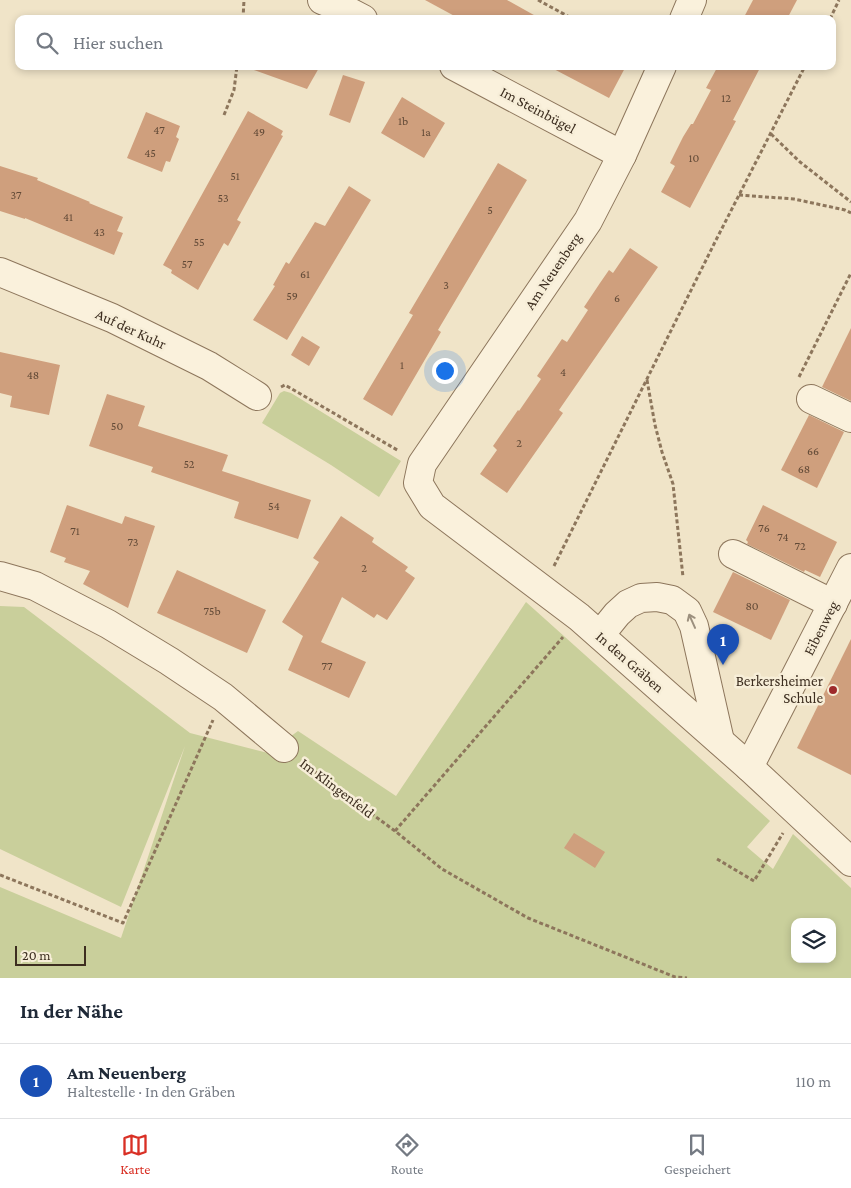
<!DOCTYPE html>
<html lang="de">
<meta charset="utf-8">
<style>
body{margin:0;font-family:"Crimson Pro",serif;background:#f6f6f7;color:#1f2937}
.controls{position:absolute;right:15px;bottom:15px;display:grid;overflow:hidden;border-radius:10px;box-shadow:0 2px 8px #0003}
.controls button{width:45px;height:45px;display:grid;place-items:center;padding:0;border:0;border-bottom:1px solid #e0e1e3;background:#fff;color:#1f2937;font:25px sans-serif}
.scale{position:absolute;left:15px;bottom:12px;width:71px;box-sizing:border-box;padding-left:5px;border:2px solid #3d2e20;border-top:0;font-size:14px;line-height:18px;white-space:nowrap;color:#3d2e20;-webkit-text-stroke:4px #f7eed8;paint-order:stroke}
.you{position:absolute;left:444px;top:370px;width:18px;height:18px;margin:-12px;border:4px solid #fff;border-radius:50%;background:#1a73e8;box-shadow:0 0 0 8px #1a73e833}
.badge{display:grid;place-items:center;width:32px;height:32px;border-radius:50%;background:#d93025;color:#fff;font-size:16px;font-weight:700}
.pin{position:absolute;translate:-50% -41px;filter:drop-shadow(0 1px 2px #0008)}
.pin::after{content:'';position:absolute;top:26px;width:18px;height:15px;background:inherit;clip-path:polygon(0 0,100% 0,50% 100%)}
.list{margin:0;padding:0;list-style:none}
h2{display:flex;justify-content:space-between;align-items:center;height:65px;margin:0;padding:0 20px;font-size:21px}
h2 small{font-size:16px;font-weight:400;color:#747a83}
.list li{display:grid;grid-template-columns:32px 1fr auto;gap:15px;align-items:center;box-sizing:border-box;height:75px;padding:0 20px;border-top:1px solid #e0e1e3}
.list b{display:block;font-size:19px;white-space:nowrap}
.list p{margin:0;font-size:16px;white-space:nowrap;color:#747a83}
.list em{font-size:16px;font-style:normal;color:#747a83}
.icon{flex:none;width:28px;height:28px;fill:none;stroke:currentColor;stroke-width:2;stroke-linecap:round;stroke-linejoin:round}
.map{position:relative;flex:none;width:851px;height:978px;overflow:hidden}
.search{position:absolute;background:#fff;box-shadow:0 2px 8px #0003;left:15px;right:15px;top:15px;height:55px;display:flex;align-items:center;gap:12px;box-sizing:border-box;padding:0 18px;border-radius:10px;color:#747a83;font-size:19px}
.sheet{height:140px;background:#fff}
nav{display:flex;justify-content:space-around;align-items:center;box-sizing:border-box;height:70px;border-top:1px solid #e0e1e3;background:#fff;font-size:14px;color:#747a83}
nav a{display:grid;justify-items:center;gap:2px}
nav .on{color:#d93025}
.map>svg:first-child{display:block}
.green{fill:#c9cf9b;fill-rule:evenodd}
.building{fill:#cf9f7d}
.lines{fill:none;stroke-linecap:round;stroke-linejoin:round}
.minor-casing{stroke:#8d765c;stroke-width:30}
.path{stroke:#8d765c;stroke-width:3;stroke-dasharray:4 2.5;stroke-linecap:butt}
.minor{stroke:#faf1dc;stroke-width:28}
.oneway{stroke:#9c907e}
.poi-dot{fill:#9e2a2b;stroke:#f7eed8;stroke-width:2}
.labels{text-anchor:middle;stroke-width:5;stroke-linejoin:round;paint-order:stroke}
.number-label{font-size:12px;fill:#624a37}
.street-label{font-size:15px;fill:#3d2e20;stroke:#f7eed8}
.poi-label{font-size:15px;fill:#3d2e20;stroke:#f7eed8;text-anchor:end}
</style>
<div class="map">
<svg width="851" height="978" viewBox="0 0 851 978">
<rect width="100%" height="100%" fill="#f0e4c8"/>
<!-- green -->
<g class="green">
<polygon points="284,391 291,393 401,461 379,497 331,465 262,423 280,393"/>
<path d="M526,602L770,821L747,847L773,869L793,834L851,888V978H0V887L121,938L185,746L121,907L0,849V606L24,607L190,733L268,753L298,731L396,796ZM795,922H832V959H795Z"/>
</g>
<!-- building -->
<g class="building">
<polygon points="425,0 507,0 541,19 460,19"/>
<polygon points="753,0 797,0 787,19 743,19"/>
<polygon points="252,66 320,66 307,89 251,69"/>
<polygon points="548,66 626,66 609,98"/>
<polygon points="718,66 761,66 733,120 736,121 690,208 661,192 675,166 670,163 683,137 691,124 693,124 711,90 706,88"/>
<polygon points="343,75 365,82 350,123 329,115"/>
<polygon points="402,97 445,123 424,158 381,133"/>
<polygon points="248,111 283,131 281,135 283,136 237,220 241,222 228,246 224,243 198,290 171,273 172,270 163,265"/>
<polygon points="146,112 180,126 176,137 179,139 170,162 166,161 162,172 127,158"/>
<polygon points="498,163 527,180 438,330 441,332 392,416 363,399 413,315 409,313"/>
<polygon points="0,166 38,178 37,180 90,202 89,203 123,217 117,231 123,233 114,255 25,218 25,219 0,211"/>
<polygon points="349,186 371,200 287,340 253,320 275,286 273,285 286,262 289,264 315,222 325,226"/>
<polygon points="630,248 658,267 559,410 563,413 507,493 480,474 497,450 493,446 518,410 519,411 541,379 537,376 562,339 567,342 588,310 584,307 600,283 609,270 613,273"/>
<polygon points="851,328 851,401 822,387"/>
<polygon points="302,336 320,347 309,366 291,355"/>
<polygon points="0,352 60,365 49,415 10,407 12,396 0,393"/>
<polygon points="107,394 145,406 138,426 228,455 222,471 311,500 298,539 234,518 239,502 151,472 153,467 89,446"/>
<polygon points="809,415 844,432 817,488 781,470"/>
<polygon points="67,505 122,524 125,516 155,526 128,608 83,584 90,571 64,562 66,558 50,552"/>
<polygon points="763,505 837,542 820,577 805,570 804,572 747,544 748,542 746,540"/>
<polygon points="341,516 374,538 372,542 408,567 405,571 415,578 387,620 377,614 374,618 342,597 321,642 366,662 349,698 288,670 303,636 282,622 319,562 313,558"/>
<polygon points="177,570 266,610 247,653 157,613"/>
<polygon points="733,572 790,600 771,640 713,612"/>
<polygon points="851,639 851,775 797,748"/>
<polygon points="574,833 605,852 595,868 564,848"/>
</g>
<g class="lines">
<!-- minor casing -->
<g class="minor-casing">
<g id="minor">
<polyline points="322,0 344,9 363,19"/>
<polyline points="684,19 692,0"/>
<polyline points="454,66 622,155"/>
<polyline points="662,66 622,155 588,221 422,464 418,483 432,506 579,617 749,767 851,862"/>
<polyline points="0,272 112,318 209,366 257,396"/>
<polyline points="811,399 851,418"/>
<polyline points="733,554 833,604"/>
<polyline points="0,576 35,586 108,624 169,661 223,697 284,748"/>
<polyline points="600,635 617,614 628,604 641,598 657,597 672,600 687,611 694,626 720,741"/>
<polyline points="749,767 851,568"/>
</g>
</g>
<!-- path -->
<g class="path">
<polyline points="538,0 573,19"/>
<polyline points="243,19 244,0"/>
<polyline points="830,19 839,0"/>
<polyline points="224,115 234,90 237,66"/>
<polyline points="771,134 800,162 851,202"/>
<polyline points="739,195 794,199 845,210 851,213"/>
<polyline points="799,377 851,273"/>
<polyline points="647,380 655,425 662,452 673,484 683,577"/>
<polyline points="281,387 285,385 399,451"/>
<polyline points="554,566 715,242 805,66"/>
<polyline points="303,763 395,831 442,869 528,918 675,977 687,978"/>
<polyline points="395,831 563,637"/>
<polyline points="717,859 754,881 783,833"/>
<polyline points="0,875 123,923 213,720"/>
</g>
<!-- minor -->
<use href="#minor" class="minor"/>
</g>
<!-- one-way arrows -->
<defs><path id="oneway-shaft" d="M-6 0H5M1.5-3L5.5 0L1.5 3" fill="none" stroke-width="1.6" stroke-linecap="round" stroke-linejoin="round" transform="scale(1.25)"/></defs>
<use class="oneway" href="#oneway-shaft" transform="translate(692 621) rotate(-114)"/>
<!-- markers -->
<circle class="poi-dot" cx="833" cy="690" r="5"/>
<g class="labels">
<!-- number labels -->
<g class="number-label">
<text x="726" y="102">12</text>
<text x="403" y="125">1b</text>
<text x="159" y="134">47</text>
<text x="259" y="136">49</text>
<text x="426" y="136">1a</text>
<text x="150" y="157">45</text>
<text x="694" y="162">10</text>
<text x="235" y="180">51</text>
<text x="16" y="199">37</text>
<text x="223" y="202">53</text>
<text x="490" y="214">5</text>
<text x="68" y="221">41</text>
<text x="99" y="236">43</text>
<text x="199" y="246">55</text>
<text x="187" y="268">57</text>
<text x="305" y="278">61</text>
<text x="446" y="289">3</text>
<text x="292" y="300">59</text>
<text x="617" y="302">6</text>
<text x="402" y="369">1</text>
<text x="563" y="376">4</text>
<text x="33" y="379">48</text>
<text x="117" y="430">50</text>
<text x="519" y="447">2</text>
<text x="813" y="455">66</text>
<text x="189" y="468">52</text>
<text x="804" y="473">68</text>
<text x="274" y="510">54</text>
<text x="764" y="532">76</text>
<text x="75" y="535">71</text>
<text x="783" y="541">74</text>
<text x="133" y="546">73</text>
<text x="800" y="550">72</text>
<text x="364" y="572">2</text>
<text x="752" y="610">80</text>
<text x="212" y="615">75b</text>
<text x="327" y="670">77</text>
</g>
<!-- street labels -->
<g class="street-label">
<text transform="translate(538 110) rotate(28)" y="5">Im Steinbügel</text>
<text transform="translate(553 271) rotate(-56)" y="5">Am Neuenberg</text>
<text transform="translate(131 329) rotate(25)" y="5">Auf der Kuhr</text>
<text transform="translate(821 628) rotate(-63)" y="5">Eibenweg</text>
<text transform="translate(630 662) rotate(41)" y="5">In den Gräben</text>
<text transform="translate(337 788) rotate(37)" y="5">Im Klingenfeld</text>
</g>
<!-- poi labels -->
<g class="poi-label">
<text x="823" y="686">Berkersheimer<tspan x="823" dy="17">Schule</tspan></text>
</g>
</g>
</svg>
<div class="controls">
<button><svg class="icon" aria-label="layers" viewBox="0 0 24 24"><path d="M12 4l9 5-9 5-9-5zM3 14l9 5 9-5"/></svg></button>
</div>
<div class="scale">20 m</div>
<div class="you"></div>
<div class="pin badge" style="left:723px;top:665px;background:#1a4fb4">1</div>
<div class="search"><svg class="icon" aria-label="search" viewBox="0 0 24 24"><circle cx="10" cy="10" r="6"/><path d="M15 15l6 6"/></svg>Hier suchen</div>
</div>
<section class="sheet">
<h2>In der Nähe<small></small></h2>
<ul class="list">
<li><span class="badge" style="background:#1a4fb4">1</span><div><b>Am Neuenberg</b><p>Haltestelle · In den Gräben</p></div><em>110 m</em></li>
</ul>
</section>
<nav>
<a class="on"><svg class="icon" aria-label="map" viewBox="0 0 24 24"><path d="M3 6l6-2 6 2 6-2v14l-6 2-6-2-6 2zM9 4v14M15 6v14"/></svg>Karte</a>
<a><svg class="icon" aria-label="directions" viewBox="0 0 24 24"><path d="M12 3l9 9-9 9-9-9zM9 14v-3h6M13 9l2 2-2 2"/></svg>Route</a>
<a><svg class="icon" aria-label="saved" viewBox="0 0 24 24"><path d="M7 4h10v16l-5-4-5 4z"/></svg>Gespeichert</a>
</nav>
